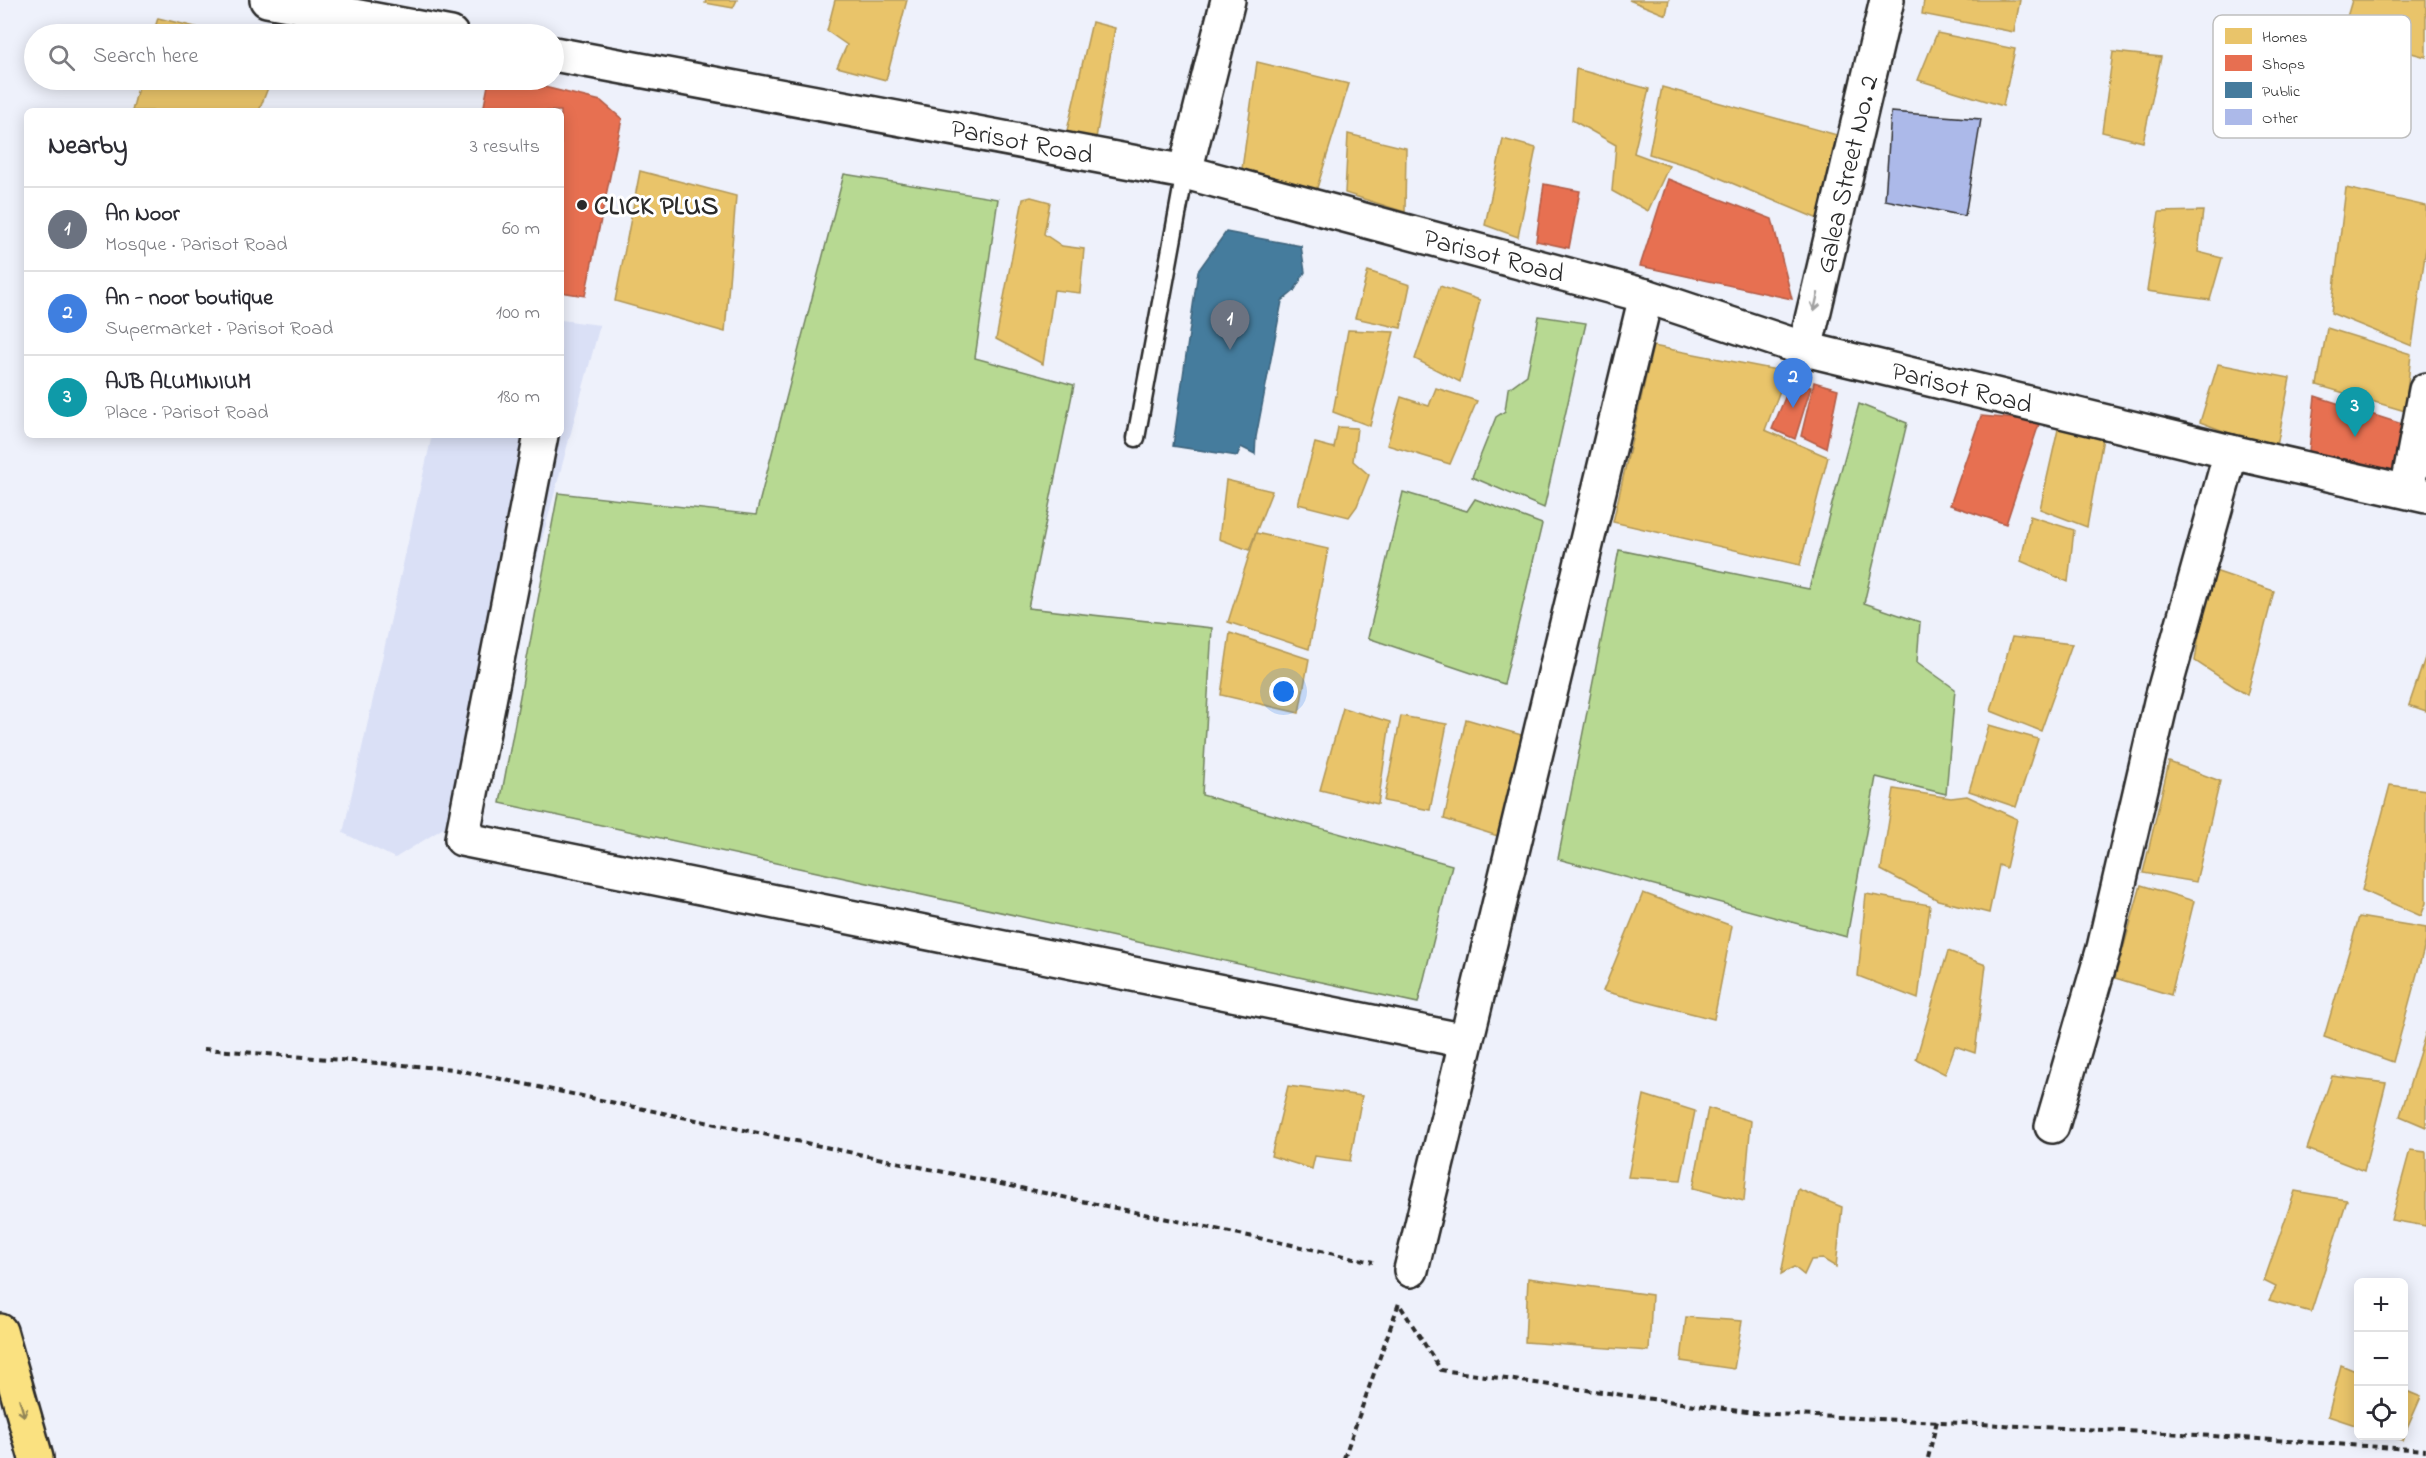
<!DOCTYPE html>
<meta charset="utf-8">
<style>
body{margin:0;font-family:"Indie Flower",sans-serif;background:#f2f2f3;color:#2b2b33}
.controls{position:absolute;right:18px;bottom:18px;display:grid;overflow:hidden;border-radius:9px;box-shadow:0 3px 15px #0003}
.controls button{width:54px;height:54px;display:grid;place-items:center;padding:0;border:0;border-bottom:2px solid #e1e1e2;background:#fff;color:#2b2b33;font:30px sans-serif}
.you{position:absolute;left:1284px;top:692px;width:21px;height:21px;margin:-15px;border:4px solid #fff;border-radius:50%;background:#1a73e8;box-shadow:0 0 0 9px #1a73e833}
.badge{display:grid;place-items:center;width:39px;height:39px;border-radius:50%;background:#d93025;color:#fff;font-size:20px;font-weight:700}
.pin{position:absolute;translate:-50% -50px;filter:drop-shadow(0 2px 3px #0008)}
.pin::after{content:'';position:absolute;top:32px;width:21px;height:18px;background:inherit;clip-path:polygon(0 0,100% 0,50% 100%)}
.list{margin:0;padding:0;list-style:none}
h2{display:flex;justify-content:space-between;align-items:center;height:78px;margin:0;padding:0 24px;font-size:26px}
h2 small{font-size:20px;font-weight:400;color:#7c7c81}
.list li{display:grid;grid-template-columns:39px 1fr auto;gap:18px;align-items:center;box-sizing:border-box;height:84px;padding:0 24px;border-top:2px solid #e1e1e2}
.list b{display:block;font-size:22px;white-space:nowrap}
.list p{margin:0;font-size:20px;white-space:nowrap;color:#7c7c81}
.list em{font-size:20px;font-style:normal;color:#7c7c81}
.icon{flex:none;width:33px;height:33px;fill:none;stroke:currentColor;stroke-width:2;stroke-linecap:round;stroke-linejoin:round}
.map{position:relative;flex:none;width:2426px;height:1458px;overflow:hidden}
.search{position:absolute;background:#fff;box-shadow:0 3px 15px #0003;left:24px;top:24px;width:540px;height:66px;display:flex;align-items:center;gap:15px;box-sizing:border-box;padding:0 21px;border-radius:33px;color:#7c7c81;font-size:22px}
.panel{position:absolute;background:#fff;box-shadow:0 3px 15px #0003;left:24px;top:108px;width:540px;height:330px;border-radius:9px}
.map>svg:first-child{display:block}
.built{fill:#dae0f6}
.green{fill:#b7d992;stroke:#71825e;stroke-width:1.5}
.homes{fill:#e9c46a;stroke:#b09657;stroke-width:1.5}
.shops{fill:#e76f51;stroke:#af5b46;stroke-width:1.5}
.public{fill:#457b9d;stroke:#3d637b;stroke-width:1.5}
.building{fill:#acb9e9;stroke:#2b2b2b;stroke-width:1.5}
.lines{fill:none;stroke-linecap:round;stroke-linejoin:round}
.service-casing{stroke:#2b2b2b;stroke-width:21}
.minor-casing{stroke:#2b2b2b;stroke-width:38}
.trunk-casing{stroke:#2b2b2b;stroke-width:38}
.path{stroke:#2b2b2b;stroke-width:4;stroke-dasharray:6 4.5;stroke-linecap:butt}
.service{stroke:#fff;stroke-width:16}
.minor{stroke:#fff;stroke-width:33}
.trunk{stroke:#fae180;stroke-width:33}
.oneway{stroke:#a0a0a0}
.oneway2{stroke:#928656}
.poi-dot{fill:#2b2b2b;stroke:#fff;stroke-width:2}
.labels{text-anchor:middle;stroke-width:6;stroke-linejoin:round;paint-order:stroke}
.street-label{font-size:27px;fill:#2b2b2b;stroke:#fff}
.poi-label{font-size:27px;font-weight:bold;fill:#2b2b2b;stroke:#fff;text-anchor:start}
.key{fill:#fff;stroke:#bfbfbf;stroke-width:1.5}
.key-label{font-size:16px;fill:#2b2b2b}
</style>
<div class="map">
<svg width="2426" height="1458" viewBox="0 0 2426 1458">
<rect width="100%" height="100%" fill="#eef1fb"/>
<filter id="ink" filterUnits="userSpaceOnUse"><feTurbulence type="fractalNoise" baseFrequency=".0167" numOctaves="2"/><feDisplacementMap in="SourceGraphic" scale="12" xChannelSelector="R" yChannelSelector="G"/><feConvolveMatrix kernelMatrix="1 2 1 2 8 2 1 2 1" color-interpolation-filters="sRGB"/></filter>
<g filter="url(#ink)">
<!-- built -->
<polygon class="built" points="561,320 600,325 468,813 395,858 343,833 432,435 561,435"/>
<!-- green -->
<g class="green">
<polygon points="844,174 998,199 975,358 1074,385 1028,608 1212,628 1202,795 1452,865 1418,1003 500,803 558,493 756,515"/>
<polygon points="1539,316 1586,323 1544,508 1472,477 1496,417 1505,411 1508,389 1527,375"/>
<polygon points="1859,404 1907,423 1864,603 1920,622 1917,662 1955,689 1946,794 1876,777 1847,937 1558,859 1619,550 1809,589"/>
<polygon points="1403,492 1467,511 1475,499 1542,524 1504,684 1368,638"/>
</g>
<!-- homes -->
<g class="homes">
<polygon points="706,0 737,0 733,8 705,3"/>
<polygon points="835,0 907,0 886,80 837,67 847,45 827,31"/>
<polygon points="1629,0 1669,0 1666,15"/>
<polygon points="1924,0 2020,0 2014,32 1922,14"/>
<polygon points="2352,0 2426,0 2426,57 2342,34"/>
<polygon points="158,18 224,34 153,34"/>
<polygon points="1092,22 1115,28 1095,144 1066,135"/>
<polygon points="1937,33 2015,49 2003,106 1918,80"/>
<polygon points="2113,52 2161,57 2143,142 2102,132"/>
<polygon points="1257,62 1349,84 1316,191 1242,169"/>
<polygon points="1576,69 1649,89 1634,153 1669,166 1648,211 1612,191 1616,145 1572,120"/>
<polygon points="140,80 271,80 259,111 132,111"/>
<polygon points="1662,87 1837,135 1818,219 1698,169 1649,154"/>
<polygon points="1348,134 1406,148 1405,212 1345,193"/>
<polygon points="1503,139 1536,148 1518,237 1485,225"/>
<polygon points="640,171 736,196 725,332 615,301"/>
<polygon points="2346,188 2426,206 2426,248 2412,346 2331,313"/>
<polygon points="1031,197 1050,202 1044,234 1062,246 1084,249 1080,293 1054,290 1043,364 996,339 1023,199"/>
<polygon points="2203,211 2198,252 2222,258 2210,300 2147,291 2159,212"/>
<polygon points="1368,271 1410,285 1401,328 1355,318"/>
<polygon points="1440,286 1480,300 1460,382 1415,359"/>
<polygon points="2327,328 2411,354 2405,411 2317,385"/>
<polygon points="1348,330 1394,332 1370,426 1333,412"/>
<polygon points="1653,346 1787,372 1765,430 1828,457 1800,565 1613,522"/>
<polygon points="2218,364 2290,378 2276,451 2200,422"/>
<polygon points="1436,388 1477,401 1450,464 1387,445 1401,397 1429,406"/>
<polygon points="2059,425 2103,438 2087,527 2040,509"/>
<polygon points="1338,427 1357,428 1353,461 1369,475 1357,506 1349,517 1298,504 1315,443 1334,448"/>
<polygon points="1226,480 1272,491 1249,550 1219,539"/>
<polygon points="2030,516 2074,530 2068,582 2021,561"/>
<polygon points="1256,533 1328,549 1309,649 1228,622"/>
<polygon points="2209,569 2274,591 2247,695 2195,661"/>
<polygon points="1230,633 1309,659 1299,713 1221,695"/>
<polygon points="2012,637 2072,644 2041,731 1991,711"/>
<polygon points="2426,655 2426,711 2409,705"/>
<polygon points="1343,708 1390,722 1378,804 1320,790"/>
<polygon points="1401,716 1447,724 1430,810 1384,801"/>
<polygon points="1466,719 1525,736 1501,837 1444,819"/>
<polygon points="1989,725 2038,739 2016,807 1969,791"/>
<polygon points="2169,762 2220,781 2196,882 2143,873"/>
<polygon points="2390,785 2426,790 2426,903 2421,916 2362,890"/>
<polygon points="1894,789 1951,798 1967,796 2017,819 2006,868 1999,865 1989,913 1938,900 1881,870"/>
<polygon points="2141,885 2194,901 2171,995 2115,978"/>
<polygon points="1643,893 1732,926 1714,1019 1603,991"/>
<polygon points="1866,894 1930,905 1918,999 1858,976"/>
<polygon points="2359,917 2426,928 2426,941 2393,1062 2324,1037"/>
<polygon points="1948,951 1986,965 1975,1053 1955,1046 1945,1074 1916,1059"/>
<polygon points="2426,1032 2426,1127 2400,1116"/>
<polygon points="2332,1076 2386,1083 2364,1171 2307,1149"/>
<polygon points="1288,1086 1362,1096 1350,1161 1315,1156 1312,1169 1271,1156"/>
<polygon points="1644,1095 1695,1111 1681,1180 1628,1177"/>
<polygon points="1708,1108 1751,1121 1744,1201 1693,1188"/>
<polygon points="2410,1150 2426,1152 2426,1226 2391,1220"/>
<polygon points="1798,1189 1842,1207 1836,1267 1823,1259 1811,1260 1804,1275 1794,1267 1781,1274"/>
<polygon points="2295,1191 2347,1200 2311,1312 2269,1300 2276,1287 2264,1281"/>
<polygon points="1528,1278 1652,1295 1649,1351 1525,1342"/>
<polygon points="1686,1317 1742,1321 1734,1369 1681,1361"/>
<polygon points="2341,1365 2358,1372 2358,1426 2328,1416"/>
<polygon points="2404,1390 2421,1397 2402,1440 2388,1436 2404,1436"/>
</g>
<!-- shops -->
<g class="shops">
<polygon points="489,80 516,80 601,101 622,119 585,296 561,292 561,111 483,111"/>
<polygon points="1668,179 1772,219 1792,299 1640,266"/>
<polygon points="1544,184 1580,191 1569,248 1536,241"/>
<polygon points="1814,382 1838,389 1826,448 1801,436"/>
<polygon points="1791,383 1811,387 1795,439 1772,429"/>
<polygon points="2315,396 2402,424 2396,477 2309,451"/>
<polygon points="1981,416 2040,421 2006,524 1950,505"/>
</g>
<!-- public -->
<polygon class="public" points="1226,232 1301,246 1305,272 1294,291 1282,301 1256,437 1255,454 1241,447 1237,456 1173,446 1198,271"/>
<!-- building -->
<polygon class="building" points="1891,112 1981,119 1965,216 1885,200"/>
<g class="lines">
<!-- service casing -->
<g class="service-casing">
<polyline id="service" points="1136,438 1185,172"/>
</g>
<!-- minor casing -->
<g class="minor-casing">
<g id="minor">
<polyline points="267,0 451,34"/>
<polyline points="554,54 1185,172 1646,296 1805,349 2231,452 2426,496"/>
<polyline points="1185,172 1228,0"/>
<polyline points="1805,349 1887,0"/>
<polyline points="541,435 462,839 1466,1041"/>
<polyline points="2407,491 2426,390"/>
<polyline points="2052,1126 2104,948 2161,702 2231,452"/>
<polyline points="1411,1270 1646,296"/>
</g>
</g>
<!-- trunk casing -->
<g class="trunk-casing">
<polyline id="trunk" points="0,1331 36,1458"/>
</g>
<!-- path -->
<g class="path">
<polyline points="204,1049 453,1069 1373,1262"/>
<polyline points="1401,1307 1441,1370 1754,1413 2166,1433 2426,1450"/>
<polyline points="1344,1458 1399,1303"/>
<polyline points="1928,1458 1937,1421"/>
</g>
<!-- service -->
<use href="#service" class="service"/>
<!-- minor -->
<use href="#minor" class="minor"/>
<!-- trunk -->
<use href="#trunk" class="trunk"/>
</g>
<!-- one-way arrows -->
<defs><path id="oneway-shaft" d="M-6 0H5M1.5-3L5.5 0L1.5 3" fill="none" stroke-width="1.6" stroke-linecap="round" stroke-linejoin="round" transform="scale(1.5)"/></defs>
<use class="oneway" href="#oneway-shaft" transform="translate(1816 302) rotate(103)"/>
<use class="oneway2" href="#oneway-shaft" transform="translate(22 1408) rotate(74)"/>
</g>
<!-- markers -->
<circle class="poi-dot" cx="582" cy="205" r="6"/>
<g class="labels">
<!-- street labels -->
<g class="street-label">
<text transform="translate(1022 141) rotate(11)" y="9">Parisot Road</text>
<text transform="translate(1846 174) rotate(-77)" y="9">Galea Street No. 2</text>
<text transform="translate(1494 255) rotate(15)" y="9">Parisot Road</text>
<text transform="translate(1962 387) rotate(14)" y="9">Parisot Road</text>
</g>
<!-- poi labels -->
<g class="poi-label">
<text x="594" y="214">CLICK PLUS</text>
</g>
</g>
<!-- legend -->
<rect x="2213" y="15" width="198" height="123" rx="9" class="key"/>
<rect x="2225" y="28" width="27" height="16" fill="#e9c46a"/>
<rect x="2225" y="55" width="27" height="16" fill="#e76f51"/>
<rect x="2225" y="82" width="27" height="16" fill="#457b9d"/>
<rect x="2225" y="109" width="27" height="16" fill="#acb9e9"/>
<g class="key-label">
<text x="2262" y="42">Homes</text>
<text x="2262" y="69">Shops</text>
<text x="2262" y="96">Public</text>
<text x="2262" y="123">Other</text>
</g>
</svg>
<div class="controls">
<button>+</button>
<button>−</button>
<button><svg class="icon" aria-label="locate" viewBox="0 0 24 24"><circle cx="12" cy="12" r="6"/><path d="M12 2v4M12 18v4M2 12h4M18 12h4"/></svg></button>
</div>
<div class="you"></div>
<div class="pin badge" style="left:1230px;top:350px;background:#6b7280">1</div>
<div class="pin badge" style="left:1793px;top:408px;background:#3f7fe0">2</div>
<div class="pin badge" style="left:2355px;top:437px;background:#0f9aa8">3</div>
<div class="search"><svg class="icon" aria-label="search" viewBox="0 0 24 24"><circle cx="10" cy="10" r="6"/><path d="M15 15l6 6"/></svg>Search here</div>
<section class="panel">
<h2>Nearby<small>3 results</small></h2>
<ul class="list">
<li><span class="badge" style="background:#6b7280">1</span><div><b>An Noor</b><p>Mosque · Parisot Road</p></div><em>60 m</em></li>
<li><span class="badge" style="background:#3f7fe0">2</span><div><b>An - noor boutique</b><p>Supermarket · Parisot Road</p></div><em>100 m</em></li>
<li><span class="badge" style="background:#0f9aa8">3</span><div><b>AJB ALUMINIUM</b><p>Place · Parisot Road</p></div><em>180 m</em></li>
</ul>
</section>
</div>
